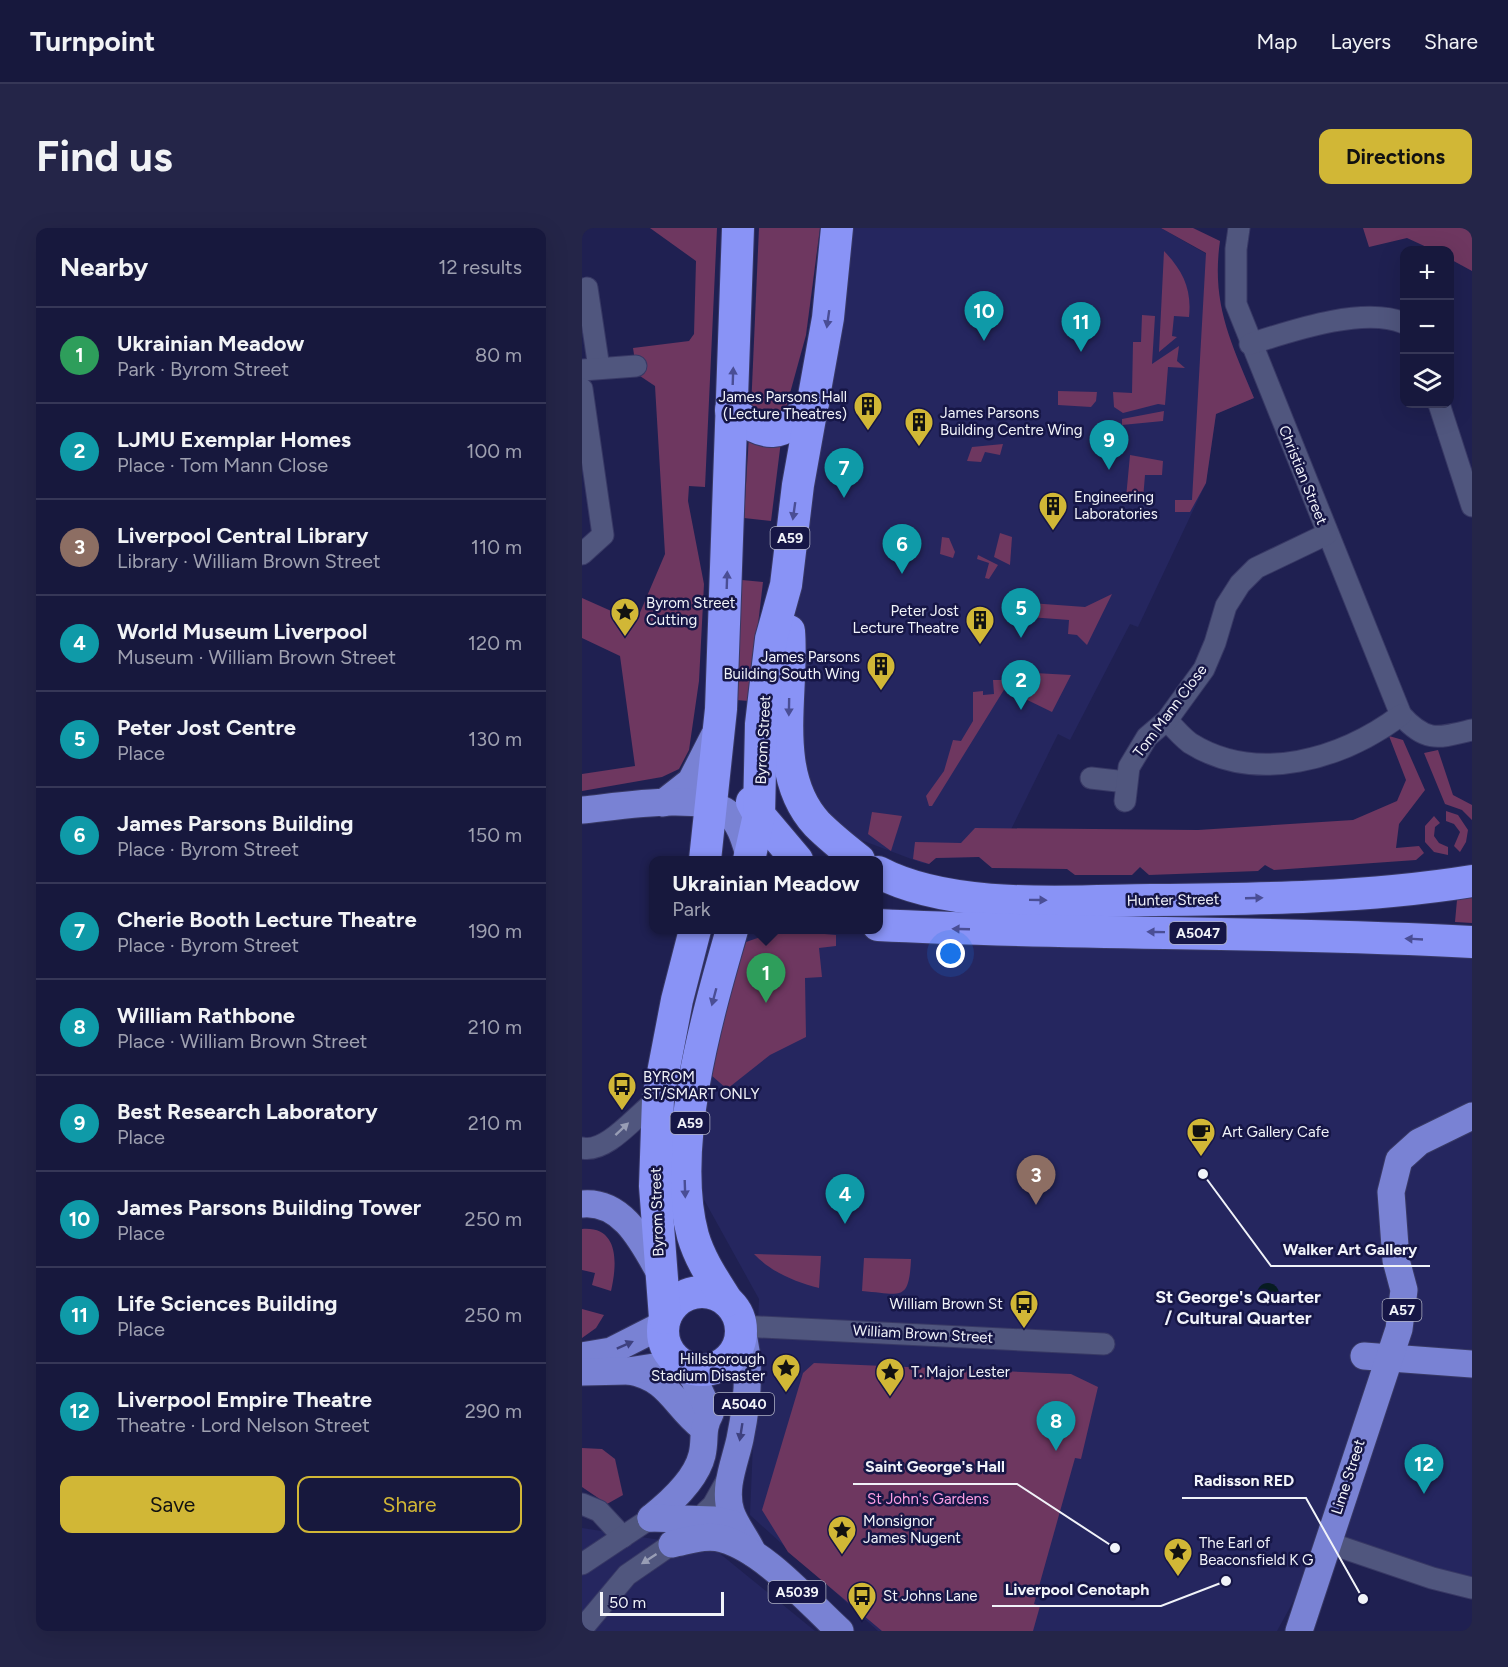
<!DOCTYPE html>
<meta charset="utf-8">
<style>
body{margin:0;font-family:Figtree,sans-serif;background:#242548;color:#f1f3f6}
.controls{position:absolute;right:18px;top:18px;display:grid;overflow:hidden;border-radius:12px;box-shadow:0 6px 24px #0002}
.controls button{width:54px;height:54px;display:grid;place-items:center;padding:0;border:0;border-bottom:2px solid #363757;background:#17183d;color:#f1f3f6;font:30px sans-serif}
.scale{position:absolute;left:18px;bottom:15px;width:124px;box-sizing:border-box;padding-left:6px;border:3px solid #f1f3f9;border-top:0;font-size:16px;line-height:21px;white-space:nowrap;color:#f1f3f9;-webkit-text-stroke:4px #161646;paint-order:stroke}
.you{position:absolute;left:369px;top:726px;width:21px;height:21px;margin:-15px;border:4px solid #fff;border-radius:50%;background:#1a73e8;box-shadow:0 0 0 9px #1a73e833}
.badge{display:grid;place-items:center;width:39px;height:39px;border-radius:50%;background:#d1b736;color:#fff;font-size:20px;font-weight:700}
.pin{position:absolute;translate:-50% -50px;filter:drop-shadow(0 2px 3px #0008)}
.pin::after{content:'';position:absolute;top:32px;width:21px;height:18px;background:inherit;clip-path:polygon(0 0,100% 0,50% 100%)}
.popup{position:absolute;left:67px;top:628px;width:234px;height:78px;box-sizing:border-box;display:grid;place-content:center;border-radius:12px;background:#17183d;filter:drop-shadow(0 2px 4px #0005);font-size:20px;white-space:nowrap;color:#9ea0b0}
.popup b{font-size:22px;color:#f1f3f6}
.popup::after{content:'';position:absolute;left:50%;top:100%;margin-left:-12px;border:12px solid transparent;border-top-color:#17183d}
.list{margin:0;padding:0;list-style:none}
h2{display:flex;justify-content:space-between;align-items:center;height:78px;margin:0;padding:0 24px;font-size:26px}
h2 small{font-size:20px;font-weight:400;color:#9ea0b0}
.list li{display:grid;grid-template-columns:39px 1fr auto;gap:18px;align-items:center;box-sizing:border-box;height:96px;padding:0 24px;border-top:2px solid #363757}
.list b{display:block;font-size:22px;white-space:nowrap}
.list p{margin:0;font-size:20px;white-space:nowrap;color:#9ea0b0}
.list em{font-size:20px;font-style:normal;color:#9ea0b0}
.actions{display:flex;gap:12px;padding:18px 24px}
.actions a{flex:1;padding:14px 0;border:2px solid #d1b736;border-radius:12px;text-align:center;font-size:21px;color:#d1b736}
.actions .main{background:#d1b736;color:#111}
.icon{flex:none;width:33px;height:33px;fill:none;stroke:currentColor;stroke-width:2;stroke-linecap:round;stroke-linejoin:round}
.map{position:relative;flex:none;width:890px;height:1403px;overflow:hidden;border-radius:12px}
header{display:flex;align-items:center;gap:36px;box-sizing:border-box;height:84px;padding:0 30px;background:#17183d;border-bottom:2px solid #363757}
header strong{font-size:28px}
nav{display:flex;gap:33px;margin-inline-start:auto;font-size:21px}
.intro{display:flex;align-items:center;justify-content:space-between;box-sizing:border-box;height:144px;padding:0 36px}
h1{margin:0;font-size:42px}
.button{padding:15px 27px;border-radius:12px;background:#d1b736;color:#111;font-size:21px;font-weight:700}
main{display:flex;gap:36px;padding:0 36px}
aside{flex:1;background:#17183d;border-radius:12px;box-shadow:0 6px 24px #0002}
.map>svg:first-child{display:block}
.built{fill:#25265f}
.green{fill:#6e3760}
.water{fill:#071c21}
.lines{fill:none;stroke-linecap:round;stroke-linejoin:round}
.minor-casing{stroke:#383965;stroke-width:23}
.major-casing{stroke:#383965;stroke-width:29}
.highway-casing{stroke:#383965;stroke-width:34}
.minor{stroke:#50567e;stroke-width:21}
.major{stroke:#7982d4;stroke-width:27}
.highway{stroke:#8993f6;stroke-width:32}
.oneway{fill:#4a4e95}
.oneway2{fill:#989db5}
.oneway3{fill:#3e417f}
.labels{text-anchor:middle;stroke-width:5;stroke-linejoin:round;paint-order:stroke}
.shield{fill:#161646;stroke:#afb1c3;stroke-width:1.5}
.shield-label{font-size:14px;font-weight:bold;fill:#f1f3f9}
.poi-label{font-size:15px;fill:#f1f3f9;stroke:#161646;text-anchor:start}
.street-label{font-size:15px;fill:#f1f3f9;stroke:#161646}
.park-label{font-size:15px;fill:#fd9fe3;stroke:#161646}
.quarter-label{font-size:18px;font-weight:bold;fill:#f1f3f9;stroke:#161646}
.leader{fill:none;stroke:#f1f3f9;stroke-width:2}
.callout-dot{fill:#f1f3f9;stroke:#161646;stroke-width:2}
.callout-label{font-size:16px;text-anchor:middle;font-weight:bold;fill:#f1f3f9;stroke:#161646;stroke-width:5;stroke-linejoin:round;paint-order:stroke}
</style>
<header>
<strong>Turnpoint</strong>
<nav><a>Map</a><a>Layers</a><a>Share</a></nav>
</header>
<div class="intro"><h1>Find us</h1><a class="button">Directions</a></div>
<main>
<aside>
<h2>Nearby<small>12 results</small></h2>
<ul class="list">
<li><span class="badge" style="background:#2e9e5b">1</span><div><b>Ukrainian Meadow</b><p>Park · Byrom Street</p></div><em>80 m</em></li>
<li><span class="badge" style="background:#0f9aa8">2</span><div><b>LJMU Exemplar Homes</b><p>Place · Tom Mann Close</p></div><em>100 m</em></li>
<li><span class="badge" style="background:#8d6e63">3</span><div><b>Liverpool Central Library</b><p>Library · William Brown Street</p></div><em>110 m</em></li>
<li><span class="badge" style="background:#0f9aa8">4</span><div><b>World Museum Liverpool</b><p>Museum · William Brown Street</p></div><em>120 m</em></li>
<li><span class="badge" style="background:#0f9aa8">5</span><div><b>Peter Jost Centre</b><p>Place</p></div><em>130 m</em></li>
<li><span class="badge" style="background:#0f9aa8">6</span><div><b>James Parsons Building</b><p>Place · Byrom Street</p></div><em>150 m</em></li>
<li><span class="badge" style="background:#0f9aa8">7</span><div><b>Cherie Booth Lecture Theatre</b><p>Place · Byrom Street</p></div><em>190 m</em></li>
<li><span class="badge" style="background:#0f9aa8">8</span><div><b>William Rathbone</b><p>Place · William Brown Street</p></div><em>210 m</em></li>
<li><span class="badge" style="background:#0f9aa8">9</span><div><b>Best Research Laboratory</b><p>Place</p></div><em>210 m</em></li>
<li><span class="badge" style="background:#0f9aa8">10</span><div><b>James Parsons Building Tower</b><p>Place</p></div><em>250 m</em></li>
<li><span class="badge" style="background:#0f9aa8">11</span><div><b>Life Sciences Building</b><p>Place</p></div><em>250 m</em></li>
<li><span class="badge" style="background:#0f9aa8">12</span><div><b>Liverpool Empire Theatre</b><p>Theatre · Lord Nelson Street</p></div><em>290 m</em></li>
</ul>
<div class="actions"><a class="main">Save</a><a>Share</a></div>
</aside>
<div class="map">
<svg width="890" height="1403" viewBox="0 0 890 1403">
<rect width="100%" height="100%" fill="#1f2051"/>
<!-- built -->
<g class="built">
<polygon points="254,0 579,0 635,32 634,48 643,100 672,170 634,186 624,255 556,399 548,396 488,512 476,506 410,640 397,629 354,630 347,636 340,635 234,595 219,571 208,415"/>
<polygon points="109,702 296,702 890,714 890,1360 744,1314 695,1403 296,1403 168,1287 177,1071 120,968"/>
<polygon points="0,1300 131,1320 233,1403 0,1403"/>
</g>
<!-- green -->
<g class="green">
<polygon points="68,0 135,0 123,259 107,258 106,273 122,356 117,453 107,522 97,541 80,549 0,563 0,546 53,538 38,428 0,410 0,370 54,394 83,326 73,158 55,146 51,120 107,113 112,106 114,33"/>
<polygon points="177,0 238,0 224,107 202,187 194,193 169,181"/>
<path d="M579,0H611L638,13C629,76 649,114 672,170L634,186L624,255L608,284H593V272H610L624,25Z"/>
<polygon points="781,0 890,0 890,43 868,31 868,22 851,22 825,10 787,19"/>
<path d="M582,23C601,43 610,61 607,89L592,88L590,108L595,109L577,124Z"/>
<polygon points="560,87 573,88 570,136 597,118 595,133 603,140 586,139 583,177 576,176 541,185 532,179 531,164 550,165 551,114 559,114"/>
<polygon points="476,163 515,164 514,173 509,179 476,177"/>
<polygon points="582,183 581,193 540,197 540,191"/>
<polygon points="167,207 199,213 189,293 162,290"/>
<polygon points="421,216 418,227 403,224 399,234 385,233 390,219"/>
<polygon points="548,227 581,233 580,247 563,247 561,271 544,270"/>
<polygon points="418,305 430,309 428,337 412,329"/>
<polygon points="360,309 367,310 373,324 371,330 358,326"/>
<polygon points="396,327 416,337 407,351 403,350 407,335 395,331"/>
<polygon points="160,352 181,354 167,473 154,472"/>
<polygon points="530,366 505,417 495,407 486,406 487,392 447,389 448,375 503,379"/>
<polygon points="433,444 434,444 489,447 470,484 425,462 432,454"/>
<polygon points="411,452 428,452 350,578 347,578 344,568 362,543 371,512 379,513 391,493 391,464 401,463 401,467 412,466"/>
<polygon points="807,508 821,512 843,562 817,596 814,620 837,618 842,625 834,632 692,642 683,637 676,643 567,647 558,639 550,647 493,647 485,641 410,640 397,629 354,630 347,636 331,631 333,614 379,615 393,600 616,602 771,592 815,573 824,552"/>
<polygon points="856,522 871,567 890,577 890,592 880,582 863,576 842,525"/>
<polygon points="864,583 876,587 886,602 884,614 878,624 872,618 878,604 872,596 864,593"/>
<polygon points="290,584 320,588 309,623 286,606"/>
<polygon points="852,588 858,595 853,599 852,608 857,615 866,619 866,627 852,624 843,614 843,598"/>
<polygon points="890,668 890,695 873,694 875,672"/>
<polygon points="198,702 254,707 254,718 237,720 240,749 223,750 224,809 188,827 145,861 129,847 150,757 164,714"/>
<path d="M0,1001C38,998 35,1037 29,1063L10,1057L13,1045L0,1042Z"/>
<path d="M172,1026L239,1028L237,1060C213,1054 189,1044 172,1026Z"/>
<path d="M282,1030L329,1031C327,1075 319,1066 280,1063Z"/>
<polygon points="0,1081 22,1087 14,1100 0,1110"/>
<polygon points="232,1135 489,1146 516,1159 499,1231 493,1230 452,1376 458,1378 451,1403 300,1403 206,1324 180,1282 221,1145"/>
<polygon points="0,1220 20,1221 33,1231 41,1267 25,1276 0,1259"/>
</g>
<!-- water -->
<circle class="water" cx="686" cy="1066" r="11"/>
<g class="lines">
<!-- minor casing -->
<g class="minor-casing">
<g id="minor">
<path d="M657,0L654,21V76L819,487C844,515 856,510 890,502"/>
<polyline points="5,60 17,140"/>
<path d="M668,116C709,103 781,78 822,95"/>
<polyline points="0,142 54,138"/>
<polyline points="0,161 21,307 0,326"/>
<polyline points="857,176 890,278"/>
<path d="M585,492C592,500 600,509 608,515C675,557 760,531 819,487"/>
<polyline points="509,550 544,554"/>
<polyline points="543,573 547,539 565,509 585,492 622,441 633,415 644,378 658,356 674,340 745,306"/>
<path d="M0,920C25,926 56,885 76,871"/>
<polyline points="159,1098 522,1116"/>
<polyline points="0,1276 17,1283 41,1309"/>
<polyline points="744,1314 850,1350 890,1360"/>
<polyline points="0,1336 69,1290"/>
<polyline points="0,1401 45,1347 90,1316 131,1277 146,1250"/>
</g>
</g>
<!-- major casing -->
<g class="major-casing">
<g id="major">
<polyline points="81,575 109,553 132,508"/>
<path d="M0,582C33,579 120,564 146,585C159,596 163,614 168,630"/>
<path d="M0,976C41,972 61,1015 78,1045"/>
<path d="M160,1104C170,1137 165,1177 158,1211C153,1234 141,1260 149,1284C153,1297 165,1311 171,1325"/>
<polyline points="0,1128 29,1123 82,1096"/>
<polyline points="782,1128 890,1136"/>
<path d="M47,1143C87,1150 92,1177 120,1199"/>
<polyline points="0,1144 46,1143 98,1135"/>
<path d="M69,1290C88,1275 114,1252 120,1227C124,1210 119,1202 128,1186L112,1151L103,1138"/>
<polyline points="69,1290 132,1292 151,1296"/>
<path d="M90,1316C106,1313 124,1306 141,1311C183,1323 225,1373 258,1403"/>
<polyline points="717,1403 817,1101 822,1062 814,1032 809,964 817,932 837,914 890,888"/>
</g>
</g>
<!-- highway casing -->
<g class="highway-casing">
<g id="highway">
<path d="M149,182C185,212 200,210 231,175"/>
<path d="M207,403C212,465 188,545 235,596C248,609 263,621 277,632"/>
<polyline points="170,574 177,587 215,632"/>
<polyline points="123,632 139,481 156,0"/>
<polyline points="167,632 177,587 179,496 189,411 204,357 216,257 246,90 255,0"/>
<path d="M296,644C370,683 486,673 569,672C675,671 785,670 890,653"/>
<path d="M296,697C494,707 692,703 890,714"/>
<circle cx="120" cy="1103" r="39"/>
<path d="M145,1073C132,1052 118,1032 111,1008C87,920 125,788 150,702"/>
<polyline points="83,1090 73,958 76,871 95,772 113,702"/>
</g>
</g>
<!-- minor -->
<use href="#minor" class="minor"/>
<!-- major -->
<use href="#major" class="major"/>
<!-- highway -->
<use href="#highway" class="highway"/>
</g>
<!-- one-way arrows -->
<defs><path id="oneway-solid" d="M-6-.8H1V-3.2L6.5 0L1 3.2V.8H-6Z" transform="scale(1.5)"/></defs>
<g class="oneway">
<use href="#oneway-solid" transform="translate(246 91) rotate(98)"/>
<use href="#oneway-solid" transform="translate(151 148) rotate(-88)"/>
<use href="#oneway-solid" transform="translate(212 283) rotate(98)"/>
<use href="#oneway-solid" transform="translate(145 352) rotate(-88)"/>
<use href="#oneway-solid" transform="translate(207 479) rotate(91)"/>
<use href="#oneway-solid" transform="translate(672 670) rotate(-2)"/>
<use href="#oneway-solid" transform="translate(456 672) rotate(1)"/>
<use href="#oneway-solid" transform="translate(379 701) rotate(-178)"/>
<use href="#oneway-solid" transform="translate(574 704) rotate(-179)"/>
<use href="#oneway-solid" transform="translate(832 711) rotate(-177)"/>
<use href="#oneway-solid" transform="translate(132 769) rotate(105)"/>
<use href="#oneway-solid" transform="translate(103 961) rotate(88)"/>
</g>
<g class="oneway2">
<use href="#oneway-solid" transform="translate(40 901) rotate(-43)"/>
<use href="#oneway-solid" transform="translate(67 1331) rotate(147)"/>
</g>
<g class="oneway3">
<use href="#oneway-solid" transform="translate(43 1117) rotate(-24)"/>
<use href="#oneway-solid" transform="translate(159 1204) rotate(99)"/>
</g>
<!-- icons -->
<defs>
<g id="building-pin" transform="scale(1.5)"><path d="M0 17L-7.5 6A9.5 9.5 0 1 1 7.5 6Z" fill="#d1b736" stroke="#161646"/><path d="M-4-6H4V6H1V3H-1V6H-4ZM-2.5-4.3h1.7v1.8h-1.7ZM.8-4.3h1.7v1.8H.8ZM-2.5-1h1.7V.8h-1.7ZM.8-1h1.7V.8H.8Z" fill="#111"/></g>
<g id="sight-pin" transform="scale(1.5)"><path d="M0 17L-7.5 6A9.5 9.5 0 1 1 7.5 6Z" fill="#d1b736" stroke="#161646"/><path d="M0-6L1.8-2.2L6-1.7L2.9 1.2L3.7 5.4L0 3.3L-3.7 5.4L-2.9 1.2L-6-1.7L-1.8-2.2Z" fill="#111"/></g>
<g id="bus-pin" transform="scale(1.5)"><path d="M0 17L-7.5 6A9.5 9.5 0 1 1 7.5 6Z" fill="#d1b736" stroke="#161646"/><path d="M-5-6H5V4H4V6H2V4H-2V6H-4V4H-5ZM-3.5-4V0h7V-4ZM-3.5 1.2v1.5H-2V1.2ZM2 1.2v1.5H3.5V1.2Z" fill="#111"/></g>
<g id="cafe-pin" transform="scale(1.5)"><path d="M0 17L-7.5 6A9.5 9.5 0 1 1 7.5 6Z" fill="#d1b736" stroke="#161646"/><path d="M-5.5-4.5H6V0H3Q3 3.5 0 3.5H-2.5Q-5.5 3.5-5.5 0ZM3-3.2v2h1.7v-2ZM-6 4.5H4V6H-6Z" fill="#111"/></g>
</defs>
<g fill-rule="evenodd">
<use href="#building-pin" x="286" y="178"/>
<use href="#building-pin" x="337" y="194"/>
<use href="#building-pin" x="471" y="278"/>
<use href="#sight-pin" x="43" y="384"/>
<use href="#building-pin" x="398" y="392"/>
<use href="#building-pin" x="299" y="438"/>
<use href="#bus-pin" x="40" y="858"/>
<use href="#cafe-pin" x="619" y="904"/>
<use href="#bus-pin" x="442" y="1076"/>
<use href="#sight-pin" x="204" y="1140"/>
<use href="#sight-pin" x="308" y="1144"/>
<use href="#sight-pin" x="260" y="1302"/>
<use href="#sight-pin" x="596" y="1324"/>
<use href="#bus-pin" x="280" y="1368"/>
</g>
<g class="labels">
<!-- shield labels -->
<g class="shield">
<rect x="188.5" y="299" width="39" height="22" rx="4.5"/>
<rect x="587.5" y="694" width="57" height="22" rx="4.5"/>
<rect x="88.5" y="884" width="39" height="22" rx="4.5"/>
<rect x="800.5" y="1071" width="39" height="22" rx="4.5"/>
<rect x="132" y="1165" width="60" height="22" rx="4.5"/>
<rect x="186.5" y="1353" width="57" height="22" rx="4.5"/>
</g>
<g class="shield-label">
<text x="208" y="315">A59</text>
<text x="616" y="710">A5047</text>
<text x="108" y="900">A59</text>
<text x="820" y="1087">A57</text>
<text x="162" y="1181">A5040</text>
<text x="215" y="1369">A5039</text>
</g>
<!-- poi labels -->
<g class="poi-label">
<text x="265" y="174" text-anchor="end">James Parsons Hall<tspan x="265" dy="17">(Lecture Theatres)</tspan></text>
<text x="358" y="190">James Parsons<tspan x="358" dy="17">Building Centre Wing</tspan></text>
<text x="492" y="274">Engineering<tspan x="492" dy="17">Laboratories</tspan></text>
<text x="64" y="380">Byrom Street<tspan x="64" dy="17">Cutting</tspan></text>
<text x="377" y="388" text-anchor="end">Peter Jost<tspan x="377" dy="17">Lecture Theatre</tspan></text>
<text x="278" y="434" text-anchor="end">James Parsons<tspan x="278" dy="17">Building South Wing</tspan></text>
<text x="61" y="854">BYROM<tspan x="61" dy="17">ST/SMART ONLY</tspan></text>
<text x="640" y="909">Art Gallery Cafe</text>
<text x="421" y="1081" text-anchor="end">William Brown St</text>
<text x="183" y="1136" text-anchor="end">Hillsborough<tspan x="183" dy="17">Stadium Disaster</tspan></text>
<text x="329" y="1149">T. Major Lester</text>
<text x="281" y="1298">Monsignor<tspan x="281" dy="17">James Nugent</tspan></text>
<text x="617" y="1320">The Earl of<tspan x="617" dy="17">Beaconsfield K G</tspan></text>
<text x="301" y="1373">St Johns Lane</text>
</g>
<!-- street labels -->
<g class="street-label">
<text transform="translate(721 247) rotate(68)" y="5">Christian Street</text>
<text transform="translate(588 483) rotate(-53)" y="5">Tom Mann Close</text>
<text transform="translate(181 512) rotate(-87)" y="5">Byrom Street</text>
<text transform="translate(591 672) rotate(-1)" y="5">Hunter Street</text>
<text transform="translate(75 984) rotate(-92)" y="5">Byrom Street</text>
<text transform="translate(341 1106) rotate(3)" y="5">William Brown Street</text>
<text transform="translate(766 1249) rotate(-72)" y="5">Lime Street</text>
</g>
<!-- park labels -->
<g class="park-label">
<text x="346" y="1276">St John's Gardens</text>
</g>
<!-- quarter labels -->
<g class="quarter-label">
<text x="656" y="1075">St George's Quarter<tspan x="656" dy="21">/ Cultural Quarter</tspan></text>
</g>
</g>
<!-- callouts -->
<path class="leader" d="M621 946L689 1038H848M533 1320L435 1256H271M781 1371L724 1270H600M644 1353L579 1378H410"/>
<g class="callout-dot">
<circle cx="621" cy="946" r="6"/>
<circle cx="533" cy="1320" r="6"/>
<circle cx="781" cy="1371" r="6"/>
<circle cx="644" cy="1353" r="6"/>
</g>
<g class="callout-label">
<text x="768" y="1027">Walker Art Gallery</text>
<text x="353" y="1244">Saint George's Hall</text>
<text x="662" y="1258">Radisson RED</text>
<text x="495" y="1367">Liverpool Cenotaph</text>
</g>
</svg>
<div class="controls">
<button>+</button>
<button>−</button>
<button><svg class="icon" aria-label="layers" viewBox="0 0 24 24"><path d="M12 4l9 5-9 5-9-5zM3 14l9 5 9-5"/></svg></button>
</div>
<div class="scale">50 m</div>
<div class="you"></div>
<div class="pin badge" style="left:184px;top:775px;background:#2e9e5b">1</div>
<div class="popup"><b>Ukrainian Meadow</b>Park</div>
<div class="pin badge" style="left:439px;top:482px;background:#0f9aa8">2</div>
<div class="pin badge" style="left:454px;top:977px;background:#8d6e63">3</div>
<div class="pin badge" style="left:263px;top:996px;background:#0f9aa8">4</div>
<div class="pin badge" style="left:439px;top:410px;background:#0f9aa8">5</div>
<div class="pin badge" style="left:320px;top:346px;background:#0f9aa8">6</div>
<div class="pin badge" style="left:262px;top:270px;background:#0f9aa8">7</div>
<div class="pin badge" style="left:474px;top:1223px;background:#0f9aa8">8</div>
<div class="pin badge" style="left:527px;top:242px;background:#0f9aa8">9</div>
<div class="pin badge" style="left:402px;top:113px;background:#0f9aa8">10</div>
<div class="pin badge" style="left:499px;top:124px;background:#0f9aa8">11</div>
<div class="pin badge" style="left:842px;top:1266px;background:#0f9aa8">12</div>
</div>
</main>
